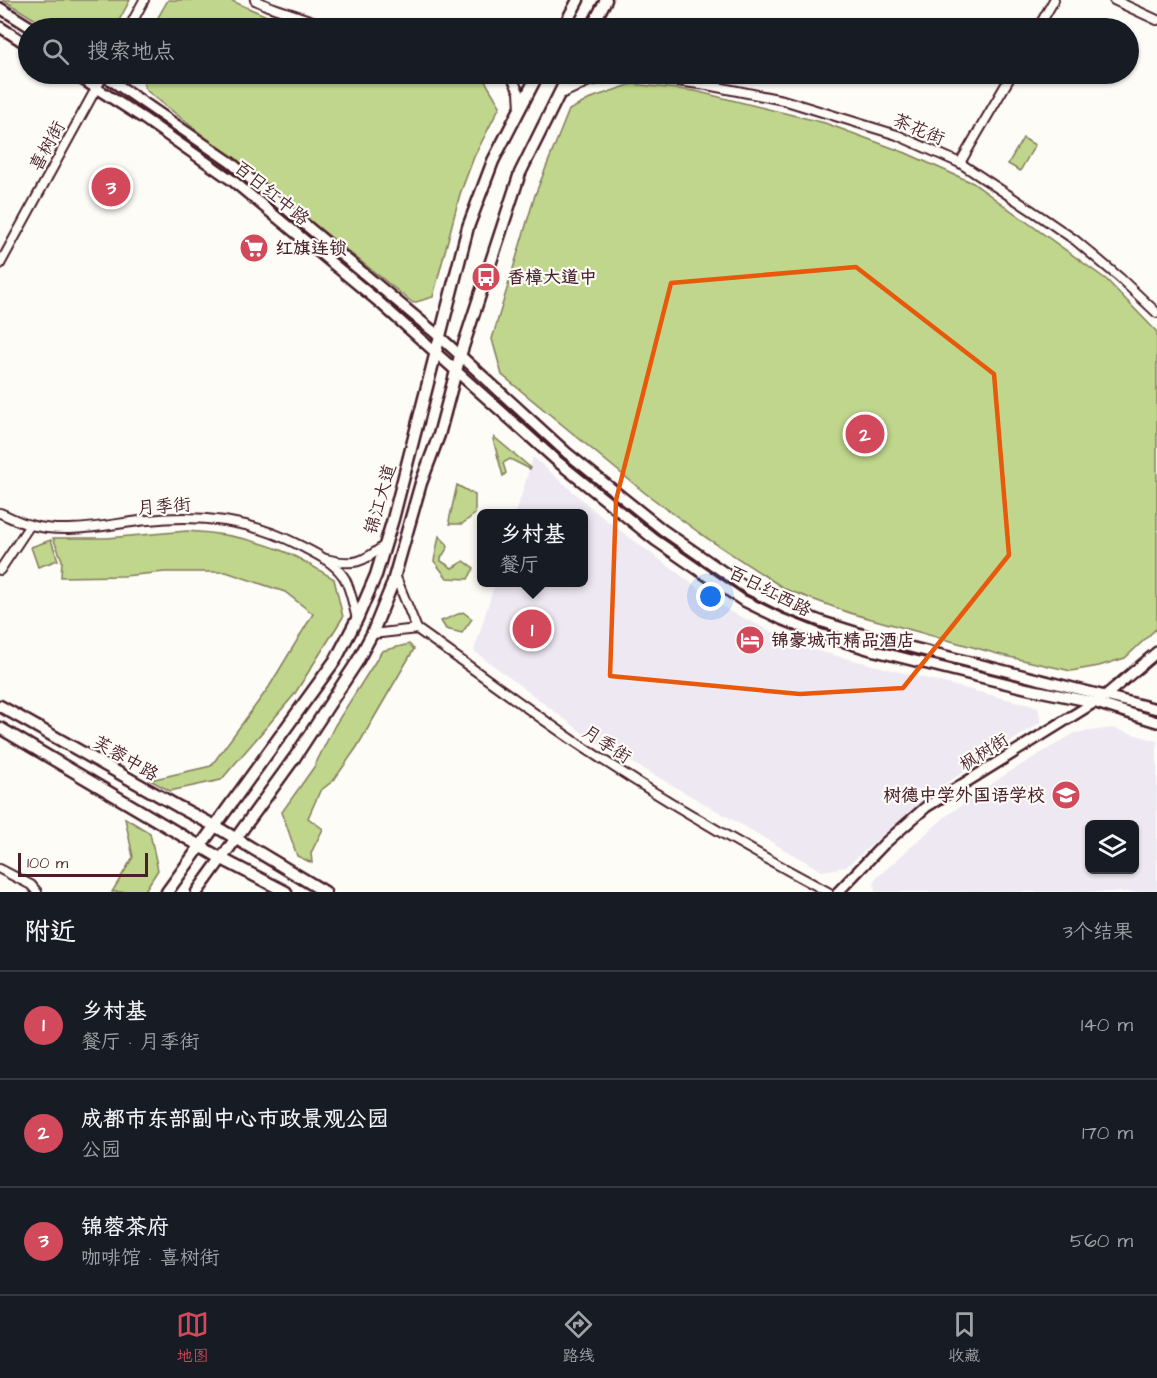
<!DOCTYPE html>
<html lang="zh">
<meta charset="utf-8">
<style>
body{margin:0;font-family:"Architects Daughter","LXGW WenKai TC",sans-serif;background:#242831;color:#f1f3f6}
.controls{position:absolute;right:18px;bottom:18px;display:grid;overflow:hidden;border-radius:9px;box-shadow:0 2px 4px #0004}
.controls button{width:54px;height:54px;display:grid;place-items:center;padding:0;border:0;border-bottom:2px solid #363941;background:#171b24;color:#f1f3f6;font:30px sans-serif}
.scale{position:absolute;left:18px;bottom:15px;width:130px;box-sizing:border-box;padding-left:6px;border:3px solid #4a1f2b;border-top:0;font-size:16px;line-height:21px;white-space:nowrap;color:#4a1f2b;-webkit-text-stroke:4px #fdfcf7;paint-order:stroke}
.you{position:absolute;left:711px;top:597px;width:21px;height:21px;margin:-15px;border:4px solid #fff;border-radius:50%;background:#1a73e8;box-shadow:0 0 0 9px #1a73e833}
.badge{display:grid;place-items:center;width:39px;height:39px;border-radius:50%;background:#d1495b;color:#fff;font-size:20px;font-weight:700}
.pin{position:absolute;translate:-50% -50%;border:3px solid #fff;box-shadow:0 2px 6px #0006}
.popup{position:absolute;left:477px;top:509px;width:111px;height:78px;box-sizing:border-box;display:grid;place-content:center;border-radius:9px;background:#171b24;filter:drop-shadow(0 2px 4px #0005);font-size:20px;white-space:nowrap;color:#9ea1a6}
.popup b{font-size:22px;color:#f1f3f6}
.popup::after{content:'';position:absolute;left:50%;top:100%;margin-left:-12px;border:12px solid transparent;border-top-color:#171b24}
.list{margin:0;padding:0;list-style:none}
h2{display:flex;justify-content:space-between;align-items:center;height:78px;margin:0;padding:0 24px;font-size:26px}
h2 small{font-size:20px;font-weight:400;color:#9ea1a6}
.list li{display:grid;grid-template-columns:39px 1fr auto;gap:18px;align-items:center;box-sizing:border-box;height:108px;padding:0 24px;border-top:2px solid #363941}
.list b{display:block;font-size:22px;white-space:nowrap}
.list p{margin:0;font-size:20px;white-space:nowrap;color:#9ea1a6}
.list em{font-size:20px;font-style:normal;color:#9ea1a6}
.icon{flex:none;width:33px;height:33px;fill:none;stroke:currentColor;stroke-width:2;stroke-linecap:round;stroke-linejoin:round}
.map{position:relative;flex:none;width:1157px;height:892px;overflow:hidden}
.search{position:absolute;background:#171b24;box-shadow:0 2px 4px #0004;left:18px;right:18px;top:18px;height:66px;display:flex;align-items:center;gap:15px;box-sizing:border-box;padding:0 21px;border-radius:33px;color:#9ea1a6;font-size:22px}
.sheet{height:402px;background:#171b24}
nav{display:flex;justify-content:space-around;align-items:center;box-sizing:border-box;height:84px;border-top:2px solid #363941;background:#171b24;font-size:16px;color:#9ea1a6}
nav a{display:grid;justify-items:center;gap:3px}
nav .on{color:#d1495b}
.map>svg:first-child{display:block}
.built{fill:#eee8f2;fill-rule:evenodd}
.green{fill:#bfd68c;stroke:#847a5c;stroke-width:1.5}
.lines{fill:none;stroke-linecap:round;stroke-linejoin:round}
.minor-casing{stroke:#4a1f2b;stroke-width:12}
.tertiary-casing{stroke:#4a1f2b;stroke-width:14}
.secondary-casing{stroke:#4a1f2b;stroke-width:15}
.minor{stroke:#fdfcf7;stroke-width:8}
.tertiary{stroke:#fdfcf7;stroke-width:9}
.secondary{stroke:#fdfcf7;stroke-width:10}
.marked{fill:none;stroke:#e8590c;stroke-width:4.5;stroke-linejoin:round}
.labels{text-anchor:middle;stroke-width:4.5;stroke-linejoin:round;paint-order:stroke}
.street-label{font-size:18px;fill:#4a1f2b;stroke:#fdfcf7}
.poi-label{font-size:18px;font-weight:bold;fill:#4a1f2b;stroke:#fdfcf7;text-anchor:start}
</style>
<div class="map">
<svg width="1157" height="892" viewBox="0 0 1157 892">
<rect width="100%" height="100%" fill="#fdfcf7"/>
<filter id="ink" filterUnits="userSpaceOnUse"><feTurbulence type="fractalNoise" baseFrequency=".0167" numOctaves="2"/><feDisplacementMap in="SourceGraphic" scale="12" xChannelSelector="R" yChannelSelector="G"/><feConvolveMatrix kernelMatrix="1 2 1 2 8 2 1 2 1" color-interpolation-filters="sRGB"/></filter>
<g filter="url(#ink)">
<!-- built -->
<g class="built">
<polygon points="533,457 602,517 729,611 806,648 1038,707 1041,722 931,793 846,867 822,871 591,739 474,651 495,583 583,582 583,514 516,513"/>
<path d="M1112,728L1157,741V892H875L874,880L946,816L1006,774L1075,733ZM1090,824H1134V870H1090Z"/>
</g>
<!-- green -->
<g class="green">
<polygon points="3,0 130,0 115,28 49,28"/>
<polygon points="168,0 230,0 294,28 152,28"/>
<polygon points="141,74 481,74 500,106 474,157 460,194 433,297 413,303 146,90"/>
<polygon points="632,84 695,91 825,123 906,153 973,183 1107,280 1157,332 1157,628 1125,658 1099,666 1071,671 1005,656 850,613 785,589 705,537 645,493 502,375 492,339 535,195 569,110 594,97"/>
<polygon points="1023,138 1035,145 1020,171 1008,164"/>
<polygon points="494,437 531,468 530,469 510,459 503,463 506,473 503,476 493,439"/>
<polygon points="457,485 475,495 475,514 462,524 450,524 449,521"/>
<path d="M187,531C223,533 257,539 290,554C305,561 320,571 334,579L343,617L294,695L221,780L170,791L150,780L211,766L269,687L313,614L285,592L226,572H165L124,576L61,577L62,560L53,538H107Z"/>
<polygon points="439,536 447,544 448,547 441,558 441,561 452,568 464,561 474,568 468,579 447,578 434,561"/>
<polygon points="51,540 58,560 38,567 31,547"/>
<polygon points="463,612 472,619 462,633 446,629 441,621"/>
<polygon points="409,644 414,649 357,747 334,780 320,791 308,818 323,829 311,853 312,863 297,856 282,812 314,767 335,725 382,651"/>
<polygon points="125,818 150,833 158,870 144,892 112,892 133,857"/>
</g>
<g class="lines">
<!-- minor casing -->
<g class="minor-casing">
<g id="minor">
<polyline points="255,0 268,6 333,28"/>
<polyline points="1114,0 1157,20"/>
<polyline points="129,28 144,0"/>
<polyline points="1038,28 1054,0"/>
<polyline points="510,74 519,92 520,108"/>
<polyline points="561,94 589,81 623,74 707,85 783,100 897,135 960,163 1043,218 1075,240 1120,278 1157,313"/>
<polyline points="960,163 1012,74"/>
<polyline points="0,264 104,74"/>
<path d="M0,513C10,517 20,523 30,525C69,535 109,524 148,520C201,514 251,520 299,545C314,553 333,561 343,576C350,585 354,608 357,619"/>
<path d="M326,559C354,566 362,563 385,545"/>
<polyline points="0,570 30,525"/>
<polyline points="395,575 417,629"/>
<path d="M372,634L417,629C471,667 523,706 577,743C658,797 742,846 828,892"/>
<polyline points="0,869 31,885 37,892"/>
</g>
</g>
<!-- tertiary casing -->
<g class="tertiary-casing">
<g id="tertiary">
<polyline points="0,8 32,28"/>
<polyline points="0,27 28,45"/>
<polyline points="74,74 143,118 233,181 379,302 558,462 655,540 742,600 781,619 819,634 871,650 1029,689 1093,702 1157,722"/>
<polyline points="102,74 230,162 440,337 567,453 663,530 748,589 786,608 823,622 874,638 1157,709"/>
<polyline points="838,892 884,844 926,807 1106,695 1157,652"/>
</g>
</g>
<!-- secondary casing -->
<g class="secondary-casing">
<g id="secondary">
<polyline points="563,28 578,0"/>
<polyline points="591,28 606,0"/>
<polyline points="0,706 179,807 215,826 325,892"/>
<polyline points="0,728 222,859 286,892"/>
<polyline points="167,892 336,659 357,619 376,575 393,519 468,227 493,161 538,74"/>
<polyline points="197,892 295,757 357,662 372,634 392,585 421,483 439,435 460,356 520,173 569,74"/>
</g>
</g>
<!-- minor -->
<use href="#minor" class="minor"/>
<!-- tertiary -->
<use href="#tertiary" class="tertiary"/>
<!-- secondary -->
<use href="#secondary" class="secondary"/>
</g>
</g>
<!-- marked area -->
<path class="marked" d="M856,267L994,374L1009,555L903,688L800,694L610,676L616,500L671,283Z"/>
<!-- icons -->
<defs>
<g id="supermarket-disc" transform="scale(1.5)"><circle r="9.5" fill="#d1495b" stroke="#fdfcf7"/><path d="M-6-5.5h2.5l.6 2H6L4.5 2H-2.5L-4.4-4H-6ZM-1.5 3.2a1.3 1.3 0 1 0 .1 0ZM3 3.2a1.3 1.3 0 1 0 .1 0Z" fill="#fff"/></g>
<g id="bus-disc" transform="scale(1.5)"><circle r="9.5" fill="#d1495b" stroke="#fdfcf7"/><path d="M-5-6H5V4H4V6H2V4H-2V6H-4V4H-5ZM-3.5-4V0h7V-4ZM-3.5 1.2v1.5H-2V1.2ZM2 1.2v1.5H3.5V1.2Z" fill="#fff"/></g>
<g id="hotel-disc" transform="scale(1.5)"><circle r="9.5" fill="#d1495b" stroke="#fdfcf7"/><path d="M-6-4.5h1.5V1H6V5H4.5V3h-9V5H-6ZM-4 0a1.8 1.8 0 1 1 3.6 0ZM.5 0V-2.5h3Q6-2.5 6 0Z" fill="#fff"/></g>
<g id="school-disc" transform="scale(1.5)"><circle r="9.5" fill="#d1495b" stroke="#fdfcf7"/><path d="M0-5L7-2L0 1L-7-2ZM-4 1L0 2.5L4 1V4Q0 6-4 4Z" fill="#fff"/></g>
</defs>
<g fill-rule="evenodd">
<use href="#supermarket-disc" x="254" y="248"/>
<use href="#bus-disc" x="486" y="277"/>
<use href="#hotel-disc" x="750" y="640"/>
<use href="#school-disc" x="1066" y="795"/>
</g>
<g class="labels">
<!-- street labels -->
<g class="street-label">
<text transform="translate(919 129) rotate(23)" y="6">茶花街</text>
<text transform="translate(47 146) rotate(-61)" y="6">喜树街</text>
<text transform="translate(272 193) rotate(39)" y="6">百日红中路</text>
<text transform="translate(380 499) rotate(-74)" y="6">锦江大道</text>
<text transform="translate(164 506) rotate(-4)" y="6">月季街</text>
<text transform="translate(770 591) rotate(27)" y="6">百日红西路</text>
<text transform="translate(607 744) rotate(33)" y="6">月季街</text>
<text transform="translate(984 752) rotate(-32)" y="6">枫树街</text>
<text transform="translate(126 758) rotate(30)" y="6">芙蓉中路</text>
</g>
<!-- poi labels -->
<g class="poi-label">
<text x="275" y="254">红旗连锁</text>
<text x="507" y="283">香樟大道中</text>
<text x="771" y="646">锦豪城市精品酒店</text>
<text x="1045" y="801" text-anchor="end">树德中学外国语学校</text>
</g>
</g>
</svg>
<div class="controls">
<button><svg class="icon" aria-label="layers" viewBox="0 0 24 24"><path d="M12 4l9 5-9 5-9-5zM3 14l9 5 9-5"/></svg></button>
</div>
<div class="scale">100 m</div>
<div class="you"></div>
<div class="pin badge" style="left:532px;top:629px">1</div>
<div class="popup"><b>乡村基</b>餐厅</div>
<div class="pin badge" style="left:865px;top:434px">2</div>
<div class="pin badge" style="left:111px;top:187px">3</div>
<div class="search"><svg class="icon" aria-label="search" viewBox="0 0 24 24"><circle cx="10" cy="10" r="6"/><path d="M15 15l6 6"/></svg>搜索地点</div>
</div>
<section class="sheet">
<h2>附近<small>3个结果</small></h2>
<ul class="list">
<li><span class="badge">1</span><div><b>乡村基</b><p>餐厅 · 月季街</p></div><em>140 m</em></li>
<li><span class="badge">2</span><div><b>成都市东部副中心市政景观公园</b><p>公园</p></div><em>170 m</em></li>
<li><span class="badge">3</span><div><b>锦蓉茶府</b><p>咖啡馆 · 喜树街</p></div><em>560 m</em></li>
</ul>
</section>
<nav>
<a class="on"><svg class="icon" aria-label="map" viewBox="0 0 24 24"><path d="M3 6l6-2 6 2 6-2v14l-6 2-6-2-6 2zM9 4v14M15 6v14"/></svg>地图</a>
<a><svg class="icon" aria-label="directions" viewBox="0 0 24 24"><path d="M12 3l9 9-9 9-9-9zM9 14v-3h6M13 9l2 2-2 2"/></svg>路线</a>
<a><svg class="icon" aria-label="saved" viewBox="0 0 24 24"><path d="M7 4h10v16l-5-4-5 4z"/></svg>收藏</a>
</nav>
